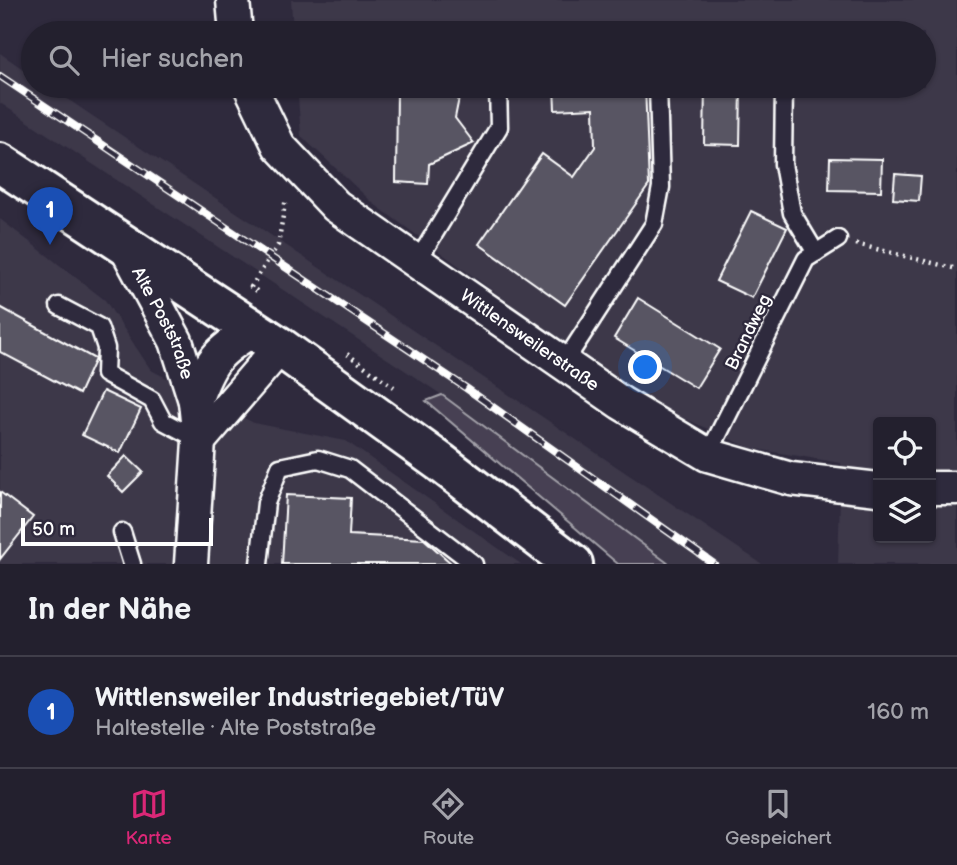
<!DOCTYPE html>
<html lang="de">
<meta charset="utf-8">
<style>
body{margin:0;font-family:"Balsamiq Sans",sans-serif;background:#2b2836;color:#f1f3f6}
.controls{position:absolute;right:21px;bottom:21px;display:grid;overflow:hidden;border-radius:7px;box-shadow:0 2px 5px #0004}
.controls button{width:63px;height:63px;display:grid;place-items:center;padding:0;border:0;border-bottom:2px solid #403e4a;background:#23202e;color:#f1f3f6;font:35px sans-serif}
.scale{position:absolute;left:21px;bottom:18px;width:192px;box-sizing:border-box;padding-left:7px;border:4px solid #fff;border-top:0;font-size:19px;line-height:24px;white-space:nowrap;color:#fff;-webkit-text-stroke:5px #2f2a3d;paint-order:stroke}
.you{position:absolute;left:646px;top:368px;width:24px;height:24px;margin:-18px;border:5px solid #fff;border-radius:50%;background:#1a73e8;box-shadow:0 0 0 10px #1a73e833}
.badge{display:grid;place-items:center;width:46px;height:46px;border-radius:50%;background:#db2777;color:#fff;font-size:23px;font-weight:700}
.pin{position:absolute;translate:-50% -58px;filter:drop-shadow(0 2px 4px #0008)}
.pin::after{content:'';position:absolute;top:37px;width:24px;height:21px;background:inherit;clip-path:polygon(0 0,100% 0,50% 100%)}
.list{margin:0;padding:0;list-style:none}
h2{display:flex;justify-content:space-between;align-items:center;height:91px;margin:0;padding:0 28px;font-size:30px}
h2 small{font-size:23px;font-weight:400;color:#a3a3aa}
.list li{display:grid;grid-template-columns:46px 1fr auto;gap:21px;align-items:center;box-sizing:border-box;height:112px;padding:0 28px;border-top:2px solid #403e4a}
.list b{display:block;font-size:26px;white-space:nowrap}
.list p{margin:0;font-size:23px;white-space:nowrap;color:#a3a3aa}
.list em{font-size:23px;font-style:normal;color:#a3a3aa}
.icon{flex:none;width:38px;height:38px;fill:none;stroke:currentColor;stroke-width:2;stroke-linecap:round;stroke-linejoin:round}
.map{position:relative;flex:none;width:957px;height:564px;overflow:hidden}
.search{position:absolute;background:#23202e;box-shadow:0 2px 5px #0004;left:21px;right:21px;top:21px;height:77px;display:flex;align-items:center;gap:18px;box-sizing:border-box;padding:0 24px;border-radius:38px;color:#a3a3aa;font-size:26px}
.sheet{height:203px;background:#23202e}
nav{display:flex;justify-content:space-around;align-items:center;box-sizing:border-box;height:98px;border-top:2px solid #403e4a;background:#23202e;font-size:19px;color:#a3a3aa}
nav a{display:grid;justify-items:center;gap:4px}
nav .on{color:#db2777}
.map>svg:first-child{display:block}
.built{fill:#3c3749;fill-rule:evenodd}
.green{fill:#464152;stroke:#a2a0a8;stroke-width:2}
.building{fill:#595564;stroke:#fff;stroke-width:2}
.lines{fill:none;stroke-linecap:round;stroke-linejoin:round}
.service-casing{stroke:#fff;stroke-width:21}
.minor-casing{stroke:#fff;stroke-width:37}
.tertiary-casing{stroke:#fff;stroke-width:44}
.path{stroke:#fff;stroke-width:4.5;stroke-dasharray:2 5;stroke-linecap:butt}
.service{stroke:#2f2a3d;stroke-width:16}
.minor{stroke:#2f2a3d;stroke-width:32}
.tertiary{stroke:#2f2a3d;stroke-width:38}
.rail-casing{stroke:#fff;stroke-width:8}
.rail{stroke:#2f2a3d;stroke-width:5;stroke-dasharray:16;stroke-linecap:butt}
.labels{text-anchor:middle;stroke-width:5;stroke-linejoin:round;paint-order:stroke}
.street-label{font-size:18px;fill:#fff;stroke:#2f2a3d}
</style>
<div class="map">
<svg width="957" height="564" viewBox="0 0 957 564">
<rect width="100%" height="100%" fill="#2f2a3d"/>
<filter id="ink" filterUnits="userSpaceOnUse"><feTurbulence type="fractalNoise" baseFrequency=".0143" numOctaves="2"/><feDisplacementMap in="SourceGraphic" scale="14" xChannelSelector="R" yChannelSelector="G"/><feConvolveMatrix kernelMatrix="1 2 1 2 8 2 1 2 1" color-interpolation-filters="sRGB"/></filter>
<g filter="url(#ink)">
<!-- built -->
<g class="built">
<path d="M291,0H957V564H838L841,463L750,448L641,399L374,204L301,136L297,86H924V33H293ZM878,422H931V538H878Z"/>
<polygon points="0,53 33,76 33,86 48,86 762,564 669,564 442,395 0,103"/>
<polygon points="0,219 105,300 151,370 254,423 346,441 521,564 0,564"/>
</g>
<!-- green -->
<polygon class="green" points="442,395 669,564 618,564 426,401"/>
<!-- building -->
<g class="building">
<polygon points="554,86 645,86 649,185 565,305 479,244 542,154 574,177 595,147 594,108 555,110"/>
<polygon points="705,86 741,86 740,145 704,144"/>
<polygon points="397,89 459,98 455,118 474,143 429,164 428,184 396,182"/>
<polygon points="830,158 882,159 881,191 829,190"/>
<polygon points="895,174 921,176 919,201 893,199"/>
<polygon points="751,211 787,228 752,298 716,281"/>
<polygon points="638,298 720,349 696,388 614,338"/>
<polygon points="0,307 95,359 79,394 0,352"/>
<polygon points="103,391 141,409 120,453 82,435"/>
<polygon points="126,456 143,472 123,492 107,476"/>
<polygon points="0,492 33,517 0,559"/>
<polygon points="286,495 351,498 349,535 424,539 452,564 282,564"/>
</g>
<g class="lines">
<!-- service casing -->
<g class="service-casing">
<g id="service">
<polyline points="784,86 783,164 792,213 816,253"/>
<polyline points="417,262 499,127 498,86"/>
<polyline points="59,306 99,327 106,348 105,374 152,400 163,421 199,440"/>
<polyline points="564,363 654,224 661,187 658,86"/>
<polyline points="708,455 806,259 838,239"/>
<polyline points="122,532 132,564"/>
<polyline points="259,564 266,503 280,467 318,459 350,469 474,564"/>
</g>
</g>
<!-- minor casing -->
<g class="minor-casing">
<g id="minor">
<polyline points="233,0 236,33"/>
<path id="s1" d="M250,86L279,146L336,206L621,403L708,455L791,479L878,489"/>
<path id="s2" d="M126,248L176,341L195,401L199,441L191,564"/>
<path d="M195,401C210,361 216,352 253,330"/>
<polyline points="199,441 280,347"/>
<polyline points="931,488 957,488"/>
</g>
</g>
<!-- tertiary casing -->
<g class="tertiary-casing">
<polyline id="tertiary" points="0,163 280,347 440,462 573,564"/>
</g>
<!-- path -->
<g class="path">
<polyline points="856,244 957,269"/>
<polyline points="257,291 251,287 278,245 286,198"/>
<polyline points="347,354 394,387"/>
</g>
<!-- service -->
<use href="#service" class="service"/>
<!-- minor -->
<use href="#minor" class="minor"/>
<!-- tertiary -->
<use href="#tertiary" class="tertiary"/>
<!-- rail casing -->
<g class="rail-casing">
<polyline id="rail" points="0,76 466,388 714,564"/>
</g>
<!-- rail -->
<use href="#rail" class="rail"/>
</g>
</g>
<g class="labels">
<!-- street labels -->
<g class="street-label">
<text dy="6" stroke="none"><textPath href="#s2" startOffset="84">Alte Poststraße</textPath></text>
<text transform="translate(748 332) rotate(-64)" y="6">Brandweg</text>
<text dy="6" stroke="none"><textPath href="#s1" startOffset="385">Wittlensweilerstraße</textPath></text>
</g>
</g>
</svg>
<div class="controls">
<button><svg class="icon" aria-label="locate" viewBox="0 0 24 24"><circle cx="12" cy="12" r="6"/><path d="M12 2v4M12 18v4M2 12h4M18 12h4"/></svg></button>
<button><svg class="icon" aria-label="layers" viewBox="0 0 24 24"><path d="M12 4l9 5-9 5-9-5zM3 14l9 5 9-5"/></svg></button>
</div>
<div class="scale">50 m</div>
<div class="you"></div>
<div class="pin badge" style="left:50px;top:245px;background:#1a4fb4">1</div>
<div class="search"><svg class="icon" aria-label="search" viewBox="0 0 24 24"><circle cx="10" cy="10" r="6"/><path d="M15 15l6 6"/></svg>Hier suchen</div>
</div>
<section class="sheet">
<h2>In der Nähe<small></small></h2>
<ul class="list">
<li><span class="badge" style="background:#1a4fb4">1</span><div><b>Wittlensweiler Industriegebiet/TüV</b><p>Haltestelle · Alte Poststraße</p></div><em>160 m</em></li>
</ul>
</section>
<nav>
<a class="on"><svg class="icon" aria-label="map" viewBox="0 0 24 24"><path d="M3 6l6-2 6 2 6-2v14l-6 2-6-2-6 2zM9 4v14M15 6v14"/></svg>Karte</a>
<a><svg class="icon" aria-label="directions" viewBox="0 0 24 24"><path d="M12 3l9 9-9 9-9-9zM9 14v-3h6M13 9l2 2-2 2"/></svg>Route</a>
<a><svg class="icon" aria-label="saved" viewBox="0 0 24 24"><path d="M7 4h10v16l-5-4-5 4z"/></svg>Gespeichert</a>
</nav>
